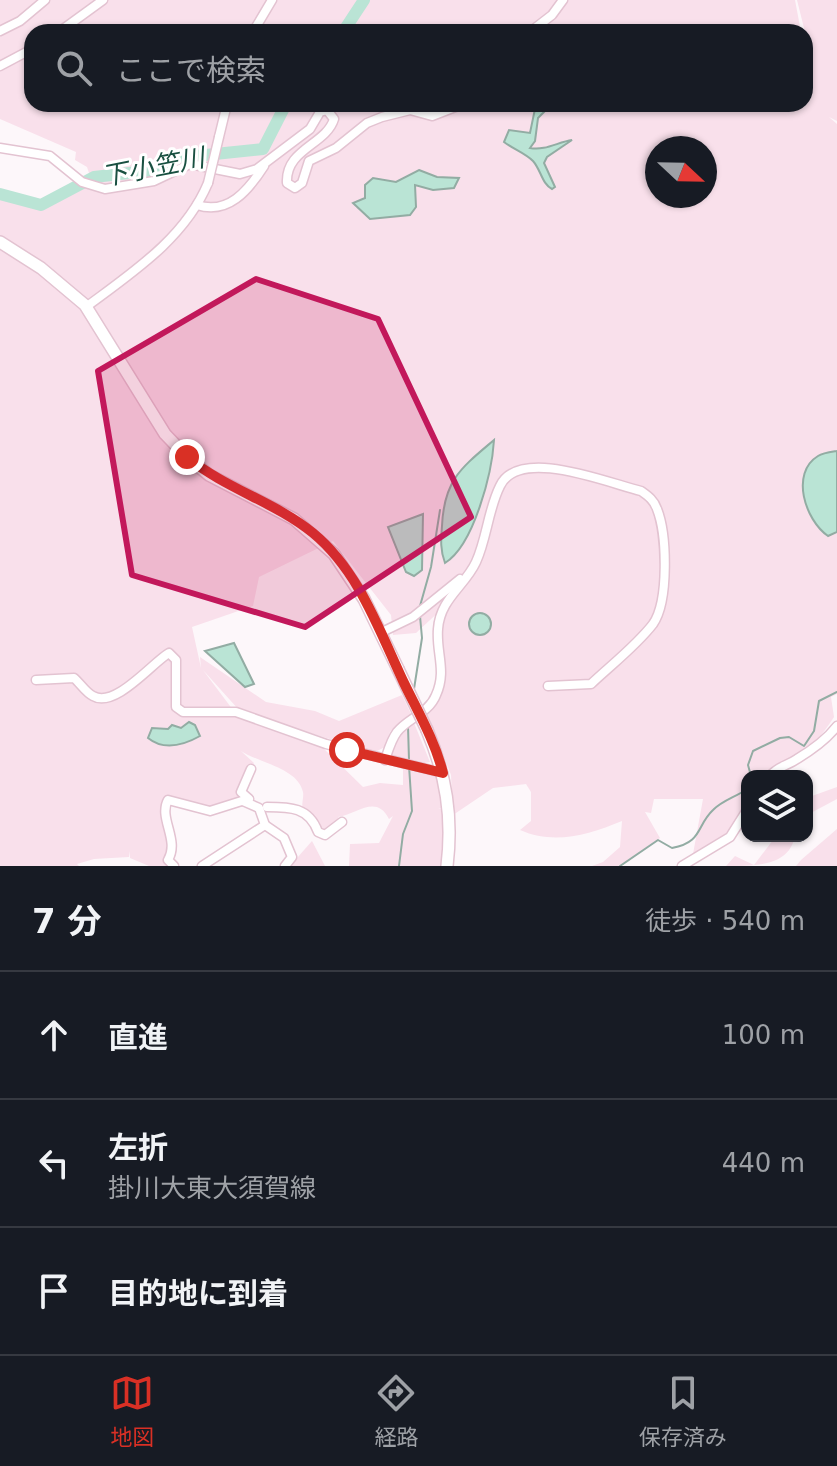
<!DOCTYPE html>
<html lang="ja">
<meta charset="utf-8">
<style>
body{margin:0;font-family:"DejaVu Sans","Noto Sans JP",sans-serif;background:#242831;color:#f1f3f6}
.controls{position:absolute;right:24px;bottom:24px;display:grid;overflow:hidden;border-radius:16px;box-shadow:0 2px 6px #0004}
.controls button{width:72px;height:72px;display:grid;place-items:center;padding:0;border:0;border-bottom:2px solid #363941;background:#171b24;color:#f1f3f6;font:40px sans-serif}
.compass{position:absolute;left:645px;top:136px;width:72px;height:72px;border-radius:50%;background:#171b24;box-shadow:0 2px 6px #0004;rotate:112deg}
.stop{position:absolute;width:24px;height:24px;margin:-18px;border:6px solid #d93025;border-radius:50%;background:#fff}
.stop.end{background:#d93025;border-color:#fff;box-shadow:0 2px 8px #0008}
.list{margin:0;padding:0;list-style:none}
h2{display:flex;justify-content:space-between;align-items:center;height:104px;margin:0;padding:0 32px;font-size:34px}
h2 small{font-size:26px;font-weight:400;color:#9ea1a6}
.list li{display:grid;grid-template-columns:52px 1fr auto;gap:24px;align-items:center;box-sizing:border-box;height:128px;padding:0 32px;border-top:2px solid #363941}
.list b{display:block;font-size:30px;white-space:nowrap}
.list p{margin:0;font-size:26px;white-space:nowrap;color:#9ea1a6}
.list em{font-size:26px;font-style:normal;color:#9ea1a6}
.icon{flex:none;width:44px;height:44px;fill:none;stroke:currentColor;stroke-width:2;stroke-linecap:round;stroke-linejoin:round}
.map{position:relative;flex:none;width:837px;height:866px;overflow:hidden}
.search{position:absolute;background:#171b24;box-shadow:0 2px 6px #0004;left:24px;right:24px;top:24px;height:88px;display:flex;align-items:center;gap:20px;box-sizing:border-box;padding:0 28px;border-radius:24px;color:#9ea1a6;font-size:30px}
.sheet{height:488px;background:#171b24}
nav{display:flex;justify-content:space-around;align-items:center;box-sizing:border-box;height:112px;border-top:2px solid #363941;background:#171b24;font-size:22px;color:#9ea1a6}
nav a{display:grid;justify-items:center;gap:4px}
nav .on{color:#d93025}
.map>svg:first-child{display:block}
.green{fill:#f9e0eb;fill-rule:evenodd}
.water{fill:#bae4d5;stroke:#92aca3;stroke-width:2}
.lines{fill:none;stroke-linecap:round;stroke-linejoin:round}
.stream{stroke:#92aca3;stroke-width:2}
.river{stroke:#bae4d5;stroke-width:12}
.minor-casing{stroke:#e3c3d1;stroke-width:11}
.major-casing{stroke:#e3c3d1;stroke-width:14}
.minor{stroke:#fff;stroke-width:8}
.major{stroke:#fff;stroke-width:11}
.minor-bridge-casing{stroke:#e3c3d1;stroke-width:11;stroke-linecap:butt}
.major-bridge-casing{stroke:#e3c3d1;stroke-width:14;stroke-linecap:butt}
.minor-bridge{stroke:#fff;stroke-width:8}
.major-bridge{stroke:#fff;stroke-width:11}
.route{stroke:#d93025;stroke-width:10}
.marked{fill:#c2185b;fill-opacity:0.2;stroke:#c2185b;stroke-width:6;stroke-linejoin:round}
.labels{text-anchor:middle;stroke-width:6;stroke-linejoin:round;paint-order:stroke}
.water-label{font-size:26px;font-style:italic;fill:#195041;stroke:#fff}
</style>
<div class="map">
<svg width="837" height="866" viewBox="0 0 837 866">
<rect width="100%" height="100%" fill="#fdf7fa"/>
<!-- green -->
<g class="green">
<path d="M0,0H795L801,32H32V104H805V32L797,0H837V121L829,117L837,124V456L806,468L804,499L837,532V694L831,697L834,717C815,747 784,776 747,776V809L708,853L693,854L703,799H654L651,813L645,812L660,838L619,866H592L603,862L620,847L622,821C588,835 554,845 520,830L531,821V792L526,784L493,788L453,815L451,775L427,714C452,668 432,651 443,608L416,633L393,635L391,615L333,541L259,577L253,606L192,627L201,668L200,657L266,702L315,711L339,721L402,695L411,714L390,732L385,747L373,753L239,710L203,670L236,714L316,741L363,787L380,783L403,785V769L437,777L442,808H438L443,809L442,866H349L350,844L379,843L393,816L389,819C376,794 358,814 338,817L341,821L325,835L303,811C301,804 304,798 303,792C298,768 259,763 241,751L254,763L240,784L237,798C218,810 201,808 181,800L165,806L171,856L163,862L171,866H149L130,858V851L129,857L94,859L77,864L79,866H0V198L47,207L91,179L87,167L75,160L76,152L0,119ZM657,148H705V196H657Z"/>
<path d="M414,723L430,762C416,765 405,762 389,757L401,734Z"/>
<polygon points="837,787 837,799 807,815 807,788 812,796"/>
<polygon points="837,829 837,866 796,866 801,860"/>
<path d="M772,836H795C789,866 757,866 726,866L735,856L754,865L773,840Z"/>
<polygon points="312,841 325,866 290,866"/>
</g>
<!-- water -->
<g class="water">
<path d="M536,104H544L546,110L538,118L535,141L530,148C545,151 558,142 572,140L547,157L544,163L555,187L552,189C542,184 541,170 533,161C525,153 513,149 504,142L509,130L530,133Z"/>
<polygon points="419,170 437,177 459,178 454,188 433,190 415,185 416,207 410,215 370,219 353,203 365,198 365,185 373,178 396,182"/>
<path d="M494,440C492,473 474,545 445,563C440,550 441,539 442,526C444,480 461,468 494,440Z"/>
<path d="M837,451V532L828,536C805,520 790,473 818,456C823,453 831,452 837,451Z"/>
<polygon points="423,514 422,570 414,576 406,572 388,527"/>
<circle cx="480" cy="624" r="11"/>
<polygon points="234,643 254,684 245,687 205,651"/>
<path d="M189,722L195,725L200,736C184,745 164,751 148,738L152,728L168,729L172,725L181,728Z"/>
</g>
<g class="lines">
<!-- stream -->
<g class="stream">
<polyline points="420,606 431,567 440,510"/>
<polyline points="414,689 422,638 420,616"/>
<polyline points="408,726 409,760"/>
<polyline points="751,776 748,765 753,751 780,738 789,737 804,746 814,731 819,701 837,692"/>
<polyline points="399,866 403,834 412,811 409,766"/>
<path d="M620,866L658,840L672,848C703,842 696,826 713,810C723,800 736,797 747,789"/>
</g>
<!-- river -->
<g class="river">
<polyline points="343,32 364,0"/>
<polyline points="0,194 41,205 94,177 155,170 186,157 263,149 286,104"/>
</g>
<!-- minor casing -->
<g class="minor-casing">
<g id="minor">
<polyline points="0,31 20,21 45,0"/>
<polyline points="59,32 103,0"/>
<polyline points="253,32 272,0"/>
<polyline points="530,32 552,15 563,0"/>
<polyline points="0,66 32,49"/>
<polyline points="219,137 227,104"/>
<path d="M0,148L50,156L82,182L105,189L154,181L190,164L240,174L257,169L310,129L320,112L327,110L334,119C326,145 285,149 287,183L295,188L302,183L309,161L336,148L367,123L382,117L410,110L432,116L463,104"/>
<path d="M197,205C228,215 248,191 264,166"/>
<path d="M86,307C133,272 185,238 208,183"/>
<polyline points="380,633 413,617 460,579"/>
<path d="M36,680L74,678C80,683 86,693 93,696C115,709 153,662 169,653L176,660V707L183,712H236L326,744L443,773"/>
<path d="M385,760C388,751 391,740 397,732C408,718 429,713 436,695C447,671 436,653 438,629C440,599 465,586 476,562C487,538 488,510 500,486C519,446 608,483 641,491C648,496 654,500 657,509C667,534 669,601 653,624C636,646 611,665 591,684L548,686"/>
<path d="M770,776C778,766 787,766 797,759C812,750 827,739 837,726"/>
<polyline points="249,799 241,792 251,769"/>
<path d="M267,807C290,807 309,807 318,832L325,835L342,822"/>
<polyline points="265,825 284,838 292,857 285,866"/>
<path d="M174,866L168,860C180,840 158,818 168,800L210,811L248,799"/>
<polyline points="202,866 265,825 259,808 243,801"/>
<polyline points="682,866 730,837 747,810"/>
</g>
</g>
<!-- major casing -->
<g class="major-casing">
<g id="major">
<polyline points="0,242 41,268 85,305 165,434 187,457 209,475 294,519 334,554 364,599 398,669"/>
<path d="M427,730C446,775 453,817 447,866"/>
</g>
</g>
<!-- minor -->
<use href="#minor" class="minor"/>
<!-- major -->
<use href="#major" class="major"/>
<!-- minor-bridge casing -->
<g class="minor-bridge-casing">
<polyline id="minor-bridge" points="208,183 219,137"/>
</g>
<!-- major-bridge casing -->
<g class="major-bridge-casing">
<polyline id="major-bridge" points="398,669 427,730"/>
</g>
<!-- minor-bridge -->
<use href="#minor-bridge" class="minor-bridge"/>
<!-- major-bridge -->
<use href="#major-bridge" class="major-bridge"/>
</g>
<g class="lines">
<!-- route -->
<path class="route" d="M187,457C226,489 275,502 313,533C359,571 379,630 404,683C418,712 435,741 443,773L347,750"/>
</g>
<!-- marked area -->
<path class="marked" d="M256,279L378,319L471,517L305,627L132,575L98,371Z"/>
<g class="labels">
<!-- water labels -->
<g class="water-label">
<text transform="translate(153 167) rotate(-11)" y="9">下小笠川</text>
</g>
</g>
</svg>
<div class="controls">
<button><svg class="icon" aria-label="layers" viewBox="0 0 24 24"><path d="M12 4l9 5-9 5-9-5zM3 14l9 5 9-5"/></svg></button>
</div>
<svg class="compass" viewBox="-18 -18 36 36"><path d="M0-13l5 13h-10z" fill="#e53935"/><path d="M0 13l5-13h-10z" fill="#9ea1a6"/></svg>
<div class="stop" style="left:347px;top:750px"></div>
<div class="stop end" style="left:187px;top:457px"></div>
<div class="search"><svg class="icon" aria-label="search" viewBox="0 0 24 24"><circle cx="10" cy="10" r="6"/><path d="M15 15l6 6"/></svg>ここで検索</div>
</div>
<section class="sheet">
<h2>7 分<small>徒歩 · 540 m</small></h2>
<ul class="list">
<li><svg class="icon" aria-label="ahead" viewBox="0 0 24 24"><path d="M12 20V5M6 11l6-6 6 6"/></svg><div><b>直進</b></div><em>100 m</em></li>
<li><svg class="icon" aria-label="left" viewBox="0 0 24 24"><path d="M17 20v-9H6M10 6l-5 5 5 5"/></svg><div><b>左折</b><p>掛川大東大須賀線</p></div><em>440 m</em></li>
<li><svg class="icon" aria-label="arrive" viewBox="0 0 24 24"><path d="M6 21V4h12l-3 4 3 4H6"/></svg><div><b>目的地に到着</b></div></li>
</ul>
</section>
<nav>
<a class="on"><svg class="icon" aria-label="map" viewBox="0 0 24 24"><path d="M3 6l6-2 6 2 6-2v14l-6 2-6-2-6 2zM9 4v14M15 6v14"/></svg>地図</a>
<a><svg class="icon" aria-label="directions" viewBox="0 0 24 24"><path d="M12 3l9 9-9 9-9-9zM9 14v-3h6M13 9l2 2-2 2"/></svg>経路</a>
<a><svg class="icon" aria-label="saved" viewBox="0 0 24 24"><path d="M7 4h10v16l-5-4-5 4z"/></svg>保存済み</a>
</nav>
